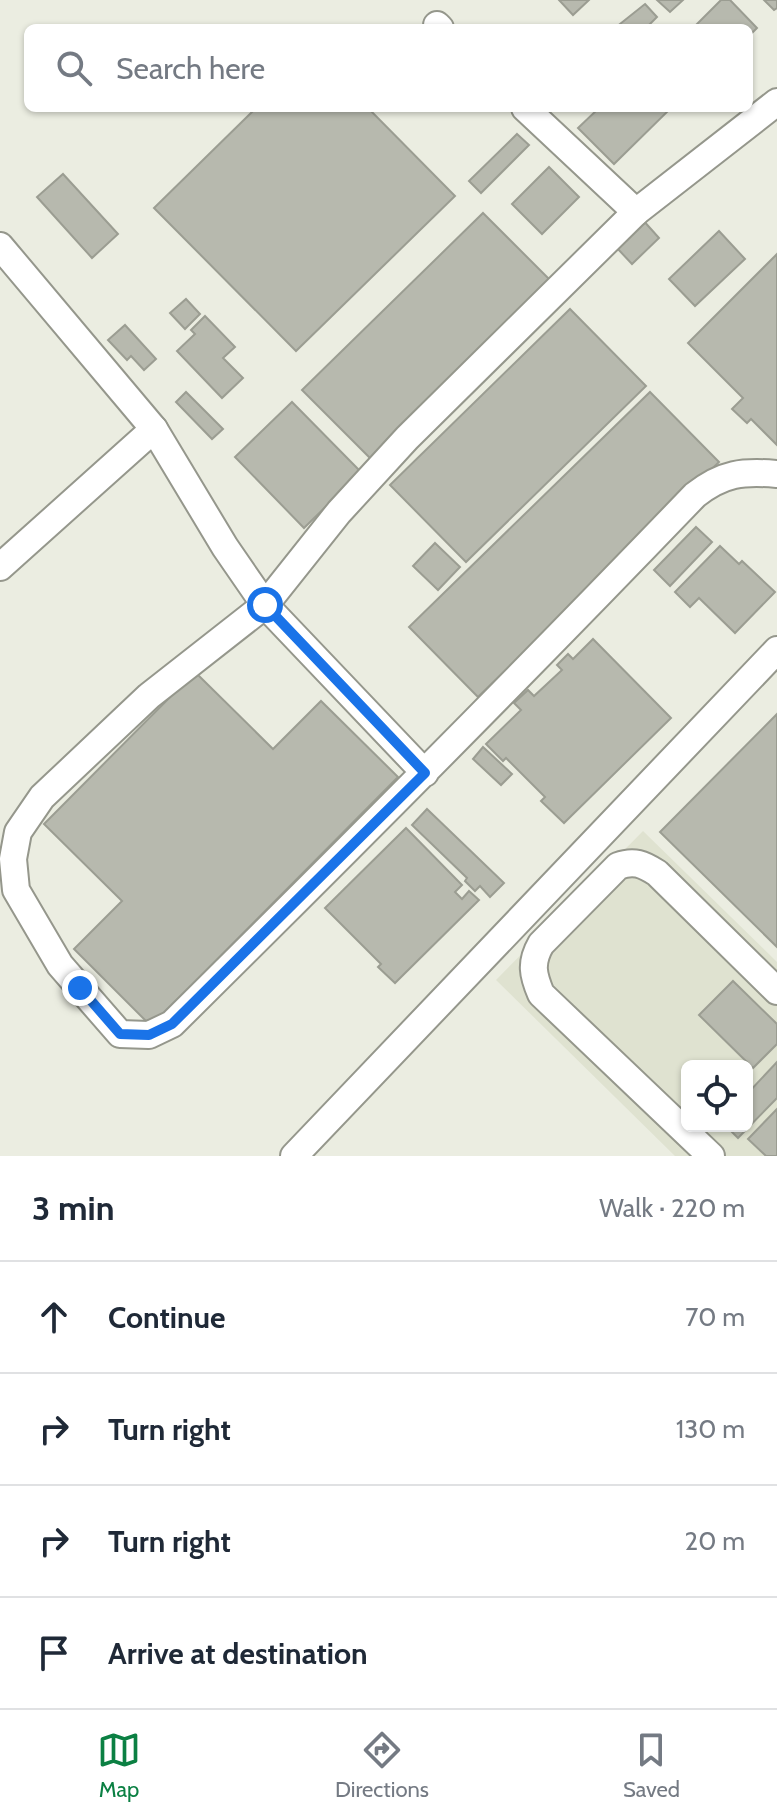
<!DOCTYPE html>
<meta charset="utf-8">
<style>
body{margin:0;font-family:Cabin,sans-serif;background:#f2f2f3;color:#1f2937}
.controls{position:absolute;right:24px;bottom:24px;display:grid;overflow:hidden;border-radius:12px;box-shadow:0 2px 6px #0004}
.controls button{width:72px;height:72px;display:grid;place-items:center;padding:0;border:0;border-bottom:2px solid #e0e1e3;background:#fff;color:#1f2937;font:40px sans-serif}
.stop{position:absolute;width:24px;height:24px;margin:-18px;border:6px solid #1a73e8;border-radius:50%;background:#fff}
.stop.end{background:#1a73e8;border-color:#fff;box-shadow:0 2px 8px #0008}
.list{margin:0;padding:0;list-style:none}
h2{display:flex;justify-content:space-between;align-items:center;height:104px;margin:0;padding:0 32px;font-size:34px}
h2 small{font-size:26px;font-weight:400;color:#747a83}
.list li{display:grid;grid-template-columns:52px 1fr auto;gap:24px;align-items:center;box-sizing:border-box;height:112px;padding:0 32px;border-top:2px solid #e0e1e3}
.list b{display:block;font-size:30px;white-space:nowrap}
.list em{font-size:26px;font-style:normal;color:#747a83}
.icon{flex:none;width:44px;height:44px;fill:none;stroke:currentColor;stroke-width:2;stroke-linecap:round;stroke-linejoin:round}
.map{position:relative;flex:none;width:777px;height:1156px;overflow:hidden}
.search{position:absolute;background:#fff;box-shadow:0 2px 6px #0004;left:24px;right:24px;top:24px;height:88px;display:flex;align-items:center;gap:20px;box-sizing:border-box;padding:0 28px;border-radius:12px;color:#747a83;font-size:30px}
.sheet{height:552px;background:#fff}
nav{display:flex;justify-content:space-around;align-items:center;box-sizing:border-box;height:112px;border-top:2px solid #e0e1e3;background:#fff;font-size:22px;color:#747a83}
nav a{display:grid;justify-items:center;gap:4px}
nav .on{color:#0b8043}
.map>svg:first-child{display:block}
.built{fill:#dfe2d0;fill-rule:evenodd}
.building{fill:#b7b9ae;stroke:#9b9d92;stroke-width:2}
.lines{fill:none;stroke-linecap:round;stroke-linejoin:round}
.minor-casing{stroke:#95978c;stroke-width:30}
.minor{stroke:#fff;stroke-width:26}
.route{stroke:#1a73e8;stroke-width:10}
</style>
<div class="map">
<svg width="777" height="1156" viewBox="0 0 777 1156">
<rect width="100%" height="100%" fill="#ebede1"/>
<!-- built -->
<path class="built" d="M643,831L777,962V1156H675L496,980ZM687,1066H747V1126H687Z"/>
<!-- building -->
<g class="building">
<polygon points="559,0 589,0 573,15"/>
<polygon points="657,0 683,0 670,12"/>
<polygon points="721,0 730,0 757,28 749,36 749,28 693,28"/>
<polygon points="764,0 777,0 777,8 774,10"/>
<polygon points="645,4 657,17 646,28 615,28"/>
<polygon points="256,108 368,108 455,196 296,351 154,208"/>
<polygon points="599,108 664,108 667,112 614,164 578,128"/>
<polygon points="517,134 529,145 481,193 469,181"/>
<polygon points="549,167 579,197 542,234 512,204"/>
<polygon points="63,174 118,234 92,258 37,197"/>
<polygon points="483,213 553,283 372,460 302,390"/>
<polygon points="642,219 659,238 632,264 616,247"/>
<polygon points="719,231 745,259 695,306 669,279"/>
<polygon points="777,254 777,445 751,419 747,423 732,409 743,398 688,343"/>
<polygon points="186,299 200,314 185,329 170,313"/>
<polygon points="570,309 646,386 466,562 390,485"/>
<polygon points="205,316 235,347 223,358 243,378 222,398 177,351 195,334 191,330"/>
<polygon points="125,325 156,359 144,370 131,356 127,360 108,340"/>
<polygon points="186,392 223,429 212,439 176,402"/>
<polygon points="650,392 719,462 478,697 409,627"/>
<polygon points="292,402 361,472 304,528 235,457"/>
<polygon points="696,527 712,542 670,586 654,570"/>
<polygon points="435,543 460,567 438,590 413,566"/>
<polygon points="720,546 739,564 742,561 775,592 735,633 699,598 690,607 675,592"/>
<polygon points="593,639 671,718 564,823 541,801 545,797 506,758 503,761 486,744 521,710 514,703 528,690 534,696 562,670 557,665 568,654 573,659"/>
<polygon points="195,672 273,749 321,701 398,777 151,1026 74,949 122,901 44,824"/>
<polygon points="777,714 777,947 660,832"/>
<polygon points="483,747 512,774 501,785 473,759"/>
<polygon points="427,809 504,883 490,897 480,886 475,891 465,881 467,878 412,825"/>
<polygon points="406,828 462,885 455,892 462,899 469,891 479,900 395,983 378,967 381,964 325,908"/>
<polygon points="733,981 777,1024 777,1044 753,1068 699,1015"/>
<polygon points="777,1062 777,1098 738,1138 726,1126 747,1126 747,1094"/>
<polygon points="777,1109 777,1156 766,1156 748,1139"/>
</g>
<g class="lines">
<!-- minor casing -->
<g class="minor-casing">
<g id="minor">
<polyline points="437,25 440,28"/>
<polyline points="525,108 636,212"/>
<polyline points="0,246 154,429 225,547 265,605 339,512 407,438 636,212 777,102"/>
<polyline points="0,567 154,429"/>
<path d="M425,773L265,605L149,696L42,797L18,832L13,859L16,890L60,965L120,1034L149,1035L172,1024C348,850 523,674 695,495C723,473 743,471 777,474"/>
<polyline points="294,1156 777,650"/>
<path d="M711,1156L541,994C533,975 530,963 541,944L618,866C634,860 643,864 657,873L777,991"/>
</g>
</g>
<!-- minor -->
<use href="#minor" class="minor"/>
</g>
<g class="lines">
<!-- route -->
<polyline class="route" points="80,988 120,1034 149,1035 172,1024 425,773 265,605"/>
</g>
</svg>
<div class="controls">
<button><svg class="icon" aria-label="locate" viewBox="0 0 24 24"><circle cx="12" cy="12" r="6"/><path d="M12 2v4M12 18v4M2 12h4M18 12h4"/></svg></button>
</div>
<div class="stop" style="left:265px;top:605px"></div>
<div class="stop end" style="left:80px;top:988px"></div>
<div class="search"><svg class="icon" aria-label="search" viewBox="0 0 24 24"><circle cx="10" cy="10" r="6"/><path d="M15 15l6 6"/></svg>Search here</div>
</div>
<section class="sheet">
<h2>3 min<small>Walk · 220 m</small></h2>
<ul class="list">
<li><svg class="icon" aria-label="ahead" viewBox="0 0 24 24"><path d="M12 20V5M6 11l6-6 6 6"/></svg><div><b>Continue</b></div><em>70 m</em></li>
<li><svg class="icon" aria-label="right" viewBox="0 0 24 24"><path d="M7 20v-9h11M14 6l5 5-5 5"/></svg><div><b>Turn right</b></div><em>130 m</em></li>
<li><svg class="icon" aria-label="right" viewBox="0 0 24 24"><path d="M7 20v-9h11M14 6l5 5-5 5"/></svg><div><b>Turn right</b></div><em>20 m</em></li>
<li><svg class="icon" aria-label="arrive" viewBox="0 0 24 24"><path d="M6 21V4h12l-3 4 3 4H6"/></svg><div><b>Arrive at destination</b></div></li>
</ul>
</section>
<nav>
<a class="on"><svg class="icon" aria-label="map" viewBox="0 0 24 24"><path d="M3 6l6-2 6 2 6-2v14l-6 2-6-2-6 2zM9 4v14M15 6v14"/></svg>Map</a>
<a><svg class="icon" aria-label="directions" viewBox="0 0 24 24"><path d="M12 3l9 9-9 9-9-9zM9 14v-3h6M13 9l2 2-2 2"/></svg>Directions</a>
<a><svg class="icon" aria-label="saved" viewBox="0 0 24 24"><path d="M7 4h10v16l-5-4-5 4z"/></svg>Saved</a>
</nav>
